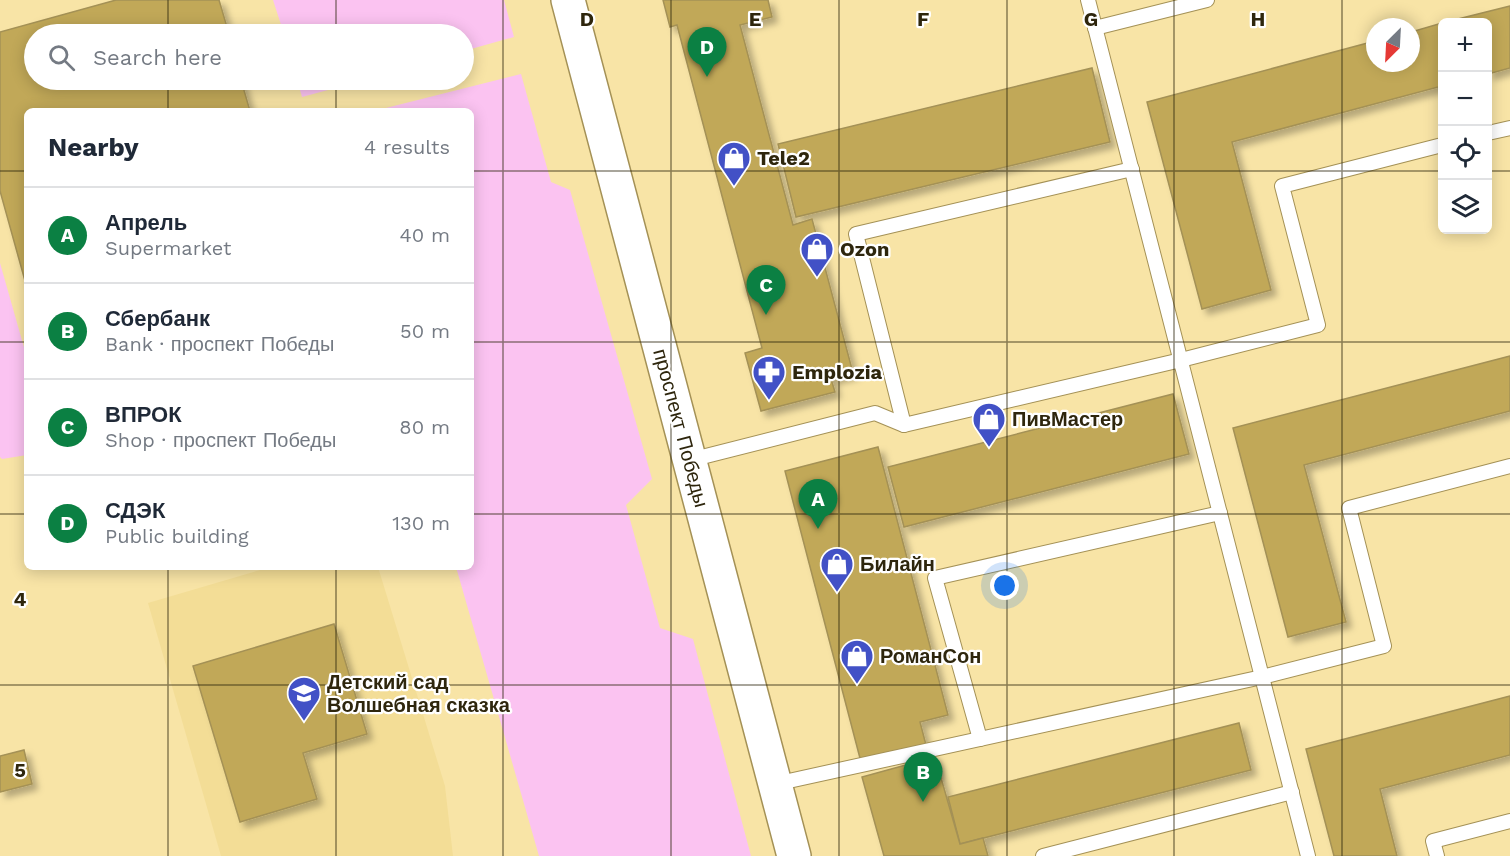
<!DOCTYPE html>
<meta charset="utf-8">
<style>
body{margin:0;font-family:"Work Sans",sans-serif;background:#f2f2f3;color:#1f2937}
.controls{position:absolute;right:18px;top:18px;display:grid;overflow:hidden;border-radius:9px;box-shadow:0 3px 15px #0003}
.controls button{width:54px;height:54px;display:grid;place-items:center;padding:0;border:0;border-bottom:2px solid #e0e1e3;background:#fff;color:#1f2937;font:30px sans-serif}
.compass{position:absolute;left:1366px;top:18px;width:54px;height:54px;border-radius:50%;background:#fff;box-shadow:0 3px 15px #0003;rotate:204deg}
.you{position:absolute;left:1005px;top:586px;width:21px;height:21px;margin:-15px;border:4px solid #fff;border-radius:50%;background:#1a73e8;box-shadow:0 0 0 9px #1a73e833}
.badge{display:grid;place-items:center;width:39px;height:39px;border-radius:50%;background:#0b8043;color:#fff;font-size:20px;font-weight:700}
.pin{position:absolute;translate:-50% -50px;filter:drop-shadow(0 2px 3px #0008)}
.pin::after{content:'';position:absolute;top:32px;width:21px;height:18px;background:inherit;clip-path:polygon(0 0,100% 0,50% 100%)}
.list{margin:0;padding:0;list-style:none}
h2{display:flex;justify-content:space-between;align-items:center;height:78px;margin:0;padding:0 24px;font-size:26px}
h2 small{font-size:20px;font-weight:400;color:#747a83}
.list li{display:grid;grid-template-columns:39px 1fr auto;gap:18px;align-items:center;box-sizing:border-box;height:96px;padding:0 24px;border-top:2px solid #e0e1e3}
.list b{display:block;font-size:22px;white-space:nowrap}
.list p{margin:0;font-size:20px;white-space:nowrap;color:#747a83}
.list em{font-size:20px;font-style:normal;color:#747a83}
.icon{flex:none;width:33px;height:33px;fill:none;stroke:currentColor;stroke-width:2;stroke-linecap:round;stroke-linejoin:round}
.map{position:relative;flex:none;width:1510px;height:856px;overflow:hidden}
.search{position:absolute;background:#fff;box-shadow:0 3px 15px #0003;left:24px;top:24px;width:450px;height:66px;display:flex;align-items:center;gap:15px;box-sizing:border-box;padding:0 21px;border-radius:33px;color:#747a83;font-size:22px}
.panel{position:absolute;background:#fff;box-shadow:0 3px 15px #0003;left:24px;top:108px;width:450px;height:462px;border-radius:9px}
.map>svg:first-child{display:block}
.built{fill:#f3dd96}
.green{fill:#fbc3f1}
.building{fill:#c1a858;stroke:#a49156;stroke-width:1.5;filter:url(#shadow)}
.lines{fill:none;stroke-linecap:round;stroke-linejoin:round}
.service-casing{stroke:#a49156;stroke-width:16}
.secondary-casing{stroke:#a49156;stroke-width:36}
.service{stroke:#fff;stroke-width:14}
.secondary{stroke:#fff;stroke-width:33}
.grid{fill:none;stroke:#2e260d;stroke-width:1.5;stroke-opacity:0.55}
.labels{text-anchor:middle;stroke-width:4.5;stroke-linejoin:round;paint-order:stroke}
.poi-label{font-size:20px;font-weight:bold;fill:#2e260d;stroke:#fff;text-anchor:start}
.street-label{font-size:20px;fill:#2e260d;stroke:#fff}
.grid-label{font-size:20px;text-anchor:middle;font-weight:bold;fill:#2e260d;stroke:#fff;stroke-width:4.5;stroke-linejoin:round;paint-order:stroke}
</style>
<div class="map">
<svg width="1510" height="856" viewBox="0 0 1510 856">
<defs>
<filter id="shadow"><feDropShadow dx="5.5" dy="5.5" stdDeviation="3" flood-color="#0004"/></filter>
</defs>
<rect width="100%" height="100%" fill="#f8e4a6"/>
<!-- built -->
<polygon class="built" points="270,567 378,567 445,786 453,856 221,856 148,603"/>
<!-- green -->
<g class="green">
<polygon points="273,0 504,0 514,37 464,51 464,34 284,34"/>
<polygon points="521,74 551,182 570,190 652,479 626,505 660,628 693,639 751,856 539,856 456,567 471,567 471,111 374,111"/>
<polygon points="297,80 365,80 302,97"/>
<polygon points="0,263 27,358 27,455 2,459 0,457"/>
</g>
<!-- building -->
<g class="building">
<polygon points="116,0 219,0 229,34 34,34 34,80 241,80 250,111 27,111 27,288 0,191 0,32"/>
<polygon points="663,0 768,0 772,17 740,25 793,225 812,219 853,373 831,379 835,392 761,411 745,353 762,348 677,25 670,27"/>
<polygon points="1510,6 1510,68 1488,74 1488,22 1446,22"/>
<polygon points="1442,23 1442,86 1232,142 1271,290 1202,309 1147,102 1375,41 1375,63 1411,63 1411,32"/>
<polygon points="1092,68 1110,142 796,217 778,144"/>
<polygon points="1510,356 1510,411 1304,465 1346,622 1288,637 1233,428"/>
<polygon points="1173,394 1189,454 904,527 888,467"/>
<polygon points="878,447 948,715 920,722 926,745 861,762 785,471"/>
<polygon points="334,624 367,734 303,753 317,799 240,822 193,666"/>
<polygon points="1510,696 1510,755 1380,789 1397,856 1334,856 1306,749"/>
<polygon points="1239,723 1251,770 960,844 948,797"/>
<polygon points="24,750 32,784 0,792 0,756"/>
<polygon points="935,757 960,844 983,838 988,856 884,856 862,777"/>
</g>
<g class="lines">
<!-- service casing -->
<g class="service-casing">
<g id="service">
<polyline points="1088,0 1308,856"/>
<polyline points="1095,28 1207,0"/>
<polyline points="1488,133 1510,128"/>
<polyline points="904,425 856,234 1132,169"/>
<polyline points="690,460 875,413 904,425 1181,360 1318,325 1282,186 1442,145"/>
<polyline points="980,739 935,578 1220,513"/>
<polyline points="775,784 1262,677 1384,646 1349,508 1510,466"/>
<polyline points="1043,856 1292,792"/>
<polyline points="1437,856 1433,841 1510,821"/>
</g>
</g>
<!-- secondary casing -->
<g class="secondary-casing">
<polyline id="secondary" points="568,0 794,856"/>
</g>
<!-- service -->
<use href="#service" class="service"/>
<!-- secondary -->
<use href="#secondary" class="secondary"/>
</g>
<!-- grid -->
<path class="grid" d="M168,0V34M336,0V34M503,0V856M671,0V856M839,0V856M1007,0V856M1174,0V856M1342,0V856M168,80V111M336,80V111M0,171H27M471,171H1442M1488,171H1510M0,342H27M471,342H1510M0,514H27M471,514H1510M168,567V856M336,567V856M0,685H1510"/>
<!-- icons -->
<defs>
<g id="shop-pin" transform="scale(1.725)"><path d="M0 17L-7.5 6A9.5 9.5 0 1 1 7.5 6Z" fill="#4251c6" stroke="#fff"/><path d="M-5-2.5h2.3a2.7 3.5 0 0 1 5.4 0H5L5.5 6h-11ZM-1.5-2.5h3a1.5 2.3 0 0 0-3 0Z" fill="#fff"/></g>
<g id="pharmacy-pin" transform="scale(1.725)"><path d="M0 17L-7.5 6A9.5 9.5 0 1 1 7.5 6Z" fill="#4251c6" stroke="#fff"/><path d="M-2-6h4v4h4v4h-4v4h-4v-4h-4v-4h4Z" fill="#fff"/></g>
<g id="school-pin" transform="scale(1.725)"><path d="M0 17L-7.5 6A9.5 9.5 0 1 1 7.5 6Z" fill="#4251c6" stroke="#fff"/><path d="M0-5L7-2L0 1L-7-2ZM-4 1L0 2.5L4 1V4Q0 6-4 4Z" fill="#fff"/></g>
</defs>
<g fill-rule="evenodd">
<use href="#shop-pin" x="734" y="158"/>
<use href="#shop-pin" x="817" y="249"/>
<use href="#pharmacy-pin" x="769" y="372"/>
<use href="#shop-pin" x="989" y="419"/>
<use href="#shop-pin" x="837" y="564"/>
<use href="#shop-pin" x="857" y="656"/>
<use href="#school-pin" x="304" y="693"/>
</g>
<g class="labels">
<!-- poi labels -->
<g class="poi-label">
<text x="757" y="165">Tele2</text>
<text x="840" y="256">Ozon</text>
<text x="792" y="379">Emplozia</text>
<text x="1012" y="426">ПивМастер</text>
<text x="860" y="571">Билайн</text>
<text x="880" y="663">РоманСон</text>
<text x="327" y="689">Детский сад<tspan x="327" dy="23">Волшебная сказка</tspan></text>
</g>
<!-- street labels -->
<g class="street-label">
<text transform="translate(681 428) rotate(75)" y="7">проспект Победы</text>
</g>
</g>
<g class="grid-label">
<text x="587" y="26">D</text>
<text x="755" y="26">E</text>
<text x="923" y="26">F</text>
<text x="1091" y="26">G</text>
<text x="1258" y="26">H</text>
<text x="20" y="606">4</text>
<text x="20" y="777">5</text>
</g>
</svg>
<div class="controls">
<button>+</button>
<button>−</button>
<button><svg class="icon" aria-label="locate" viewBox="0 0 24 24"><circle cx="12" cy="12" r="6"/><path d="M12 2v4M12 18v4M2 12h4M18 12h4"/></svg></button>
<button><svg class="icon" aria-label="layers" viewBox="0 0 24 24"><path d="M12 4l9 5-9 5-9-5zM3 14l9 5 9-5"/></svg></button>
</div>
<svg class="compass" viewBox="-18 -18 36 36"><path d="M0-13l5 13h-10z" fill="#e53935"/><path d="M0 13l5-13h-10z" fill="#747a83"/></svg>
<div class="you"></div>
<div class="pin badge" style="left:818px;top:529px">A</div>
<div class="pin badge" style="left:923px;top:802px">B</div>
<div class="pin badge" style="left:766px;top:315px">C</div>
<div class="pin badge" style="left:707px;top:77px">D</div>
<div class="search"><svg class="icon" aria-label="search" viewBox="0 0 24 24"><circle cx="10" cy="10" r="6"/><path d="M15 15l6 6"/></svg>Search here</div>
<section class="panel">
<h2>Nearby<small>4 results</small></h2>
<ul class="list">
<li><span class="badge">A</span><div><b>Апрель</b><p>Supermarket</p></div><em>40 m</em></li>
<li><span class="badge">B</span><div><b>Сбербанк</b><p>Bank · проспект Победы</p></div><em>50 m</em></li>
<li><span class="badge">C</span><div><b>ВПРОК</b><p>Shop · проспект Победы</p></div><em>80 m</em></li>
<li><span class="badge">D</span><div><b>СДЭК</b><p>Public building</p></div><em>130 m</em></li>
</ul>
</section>
</div>
